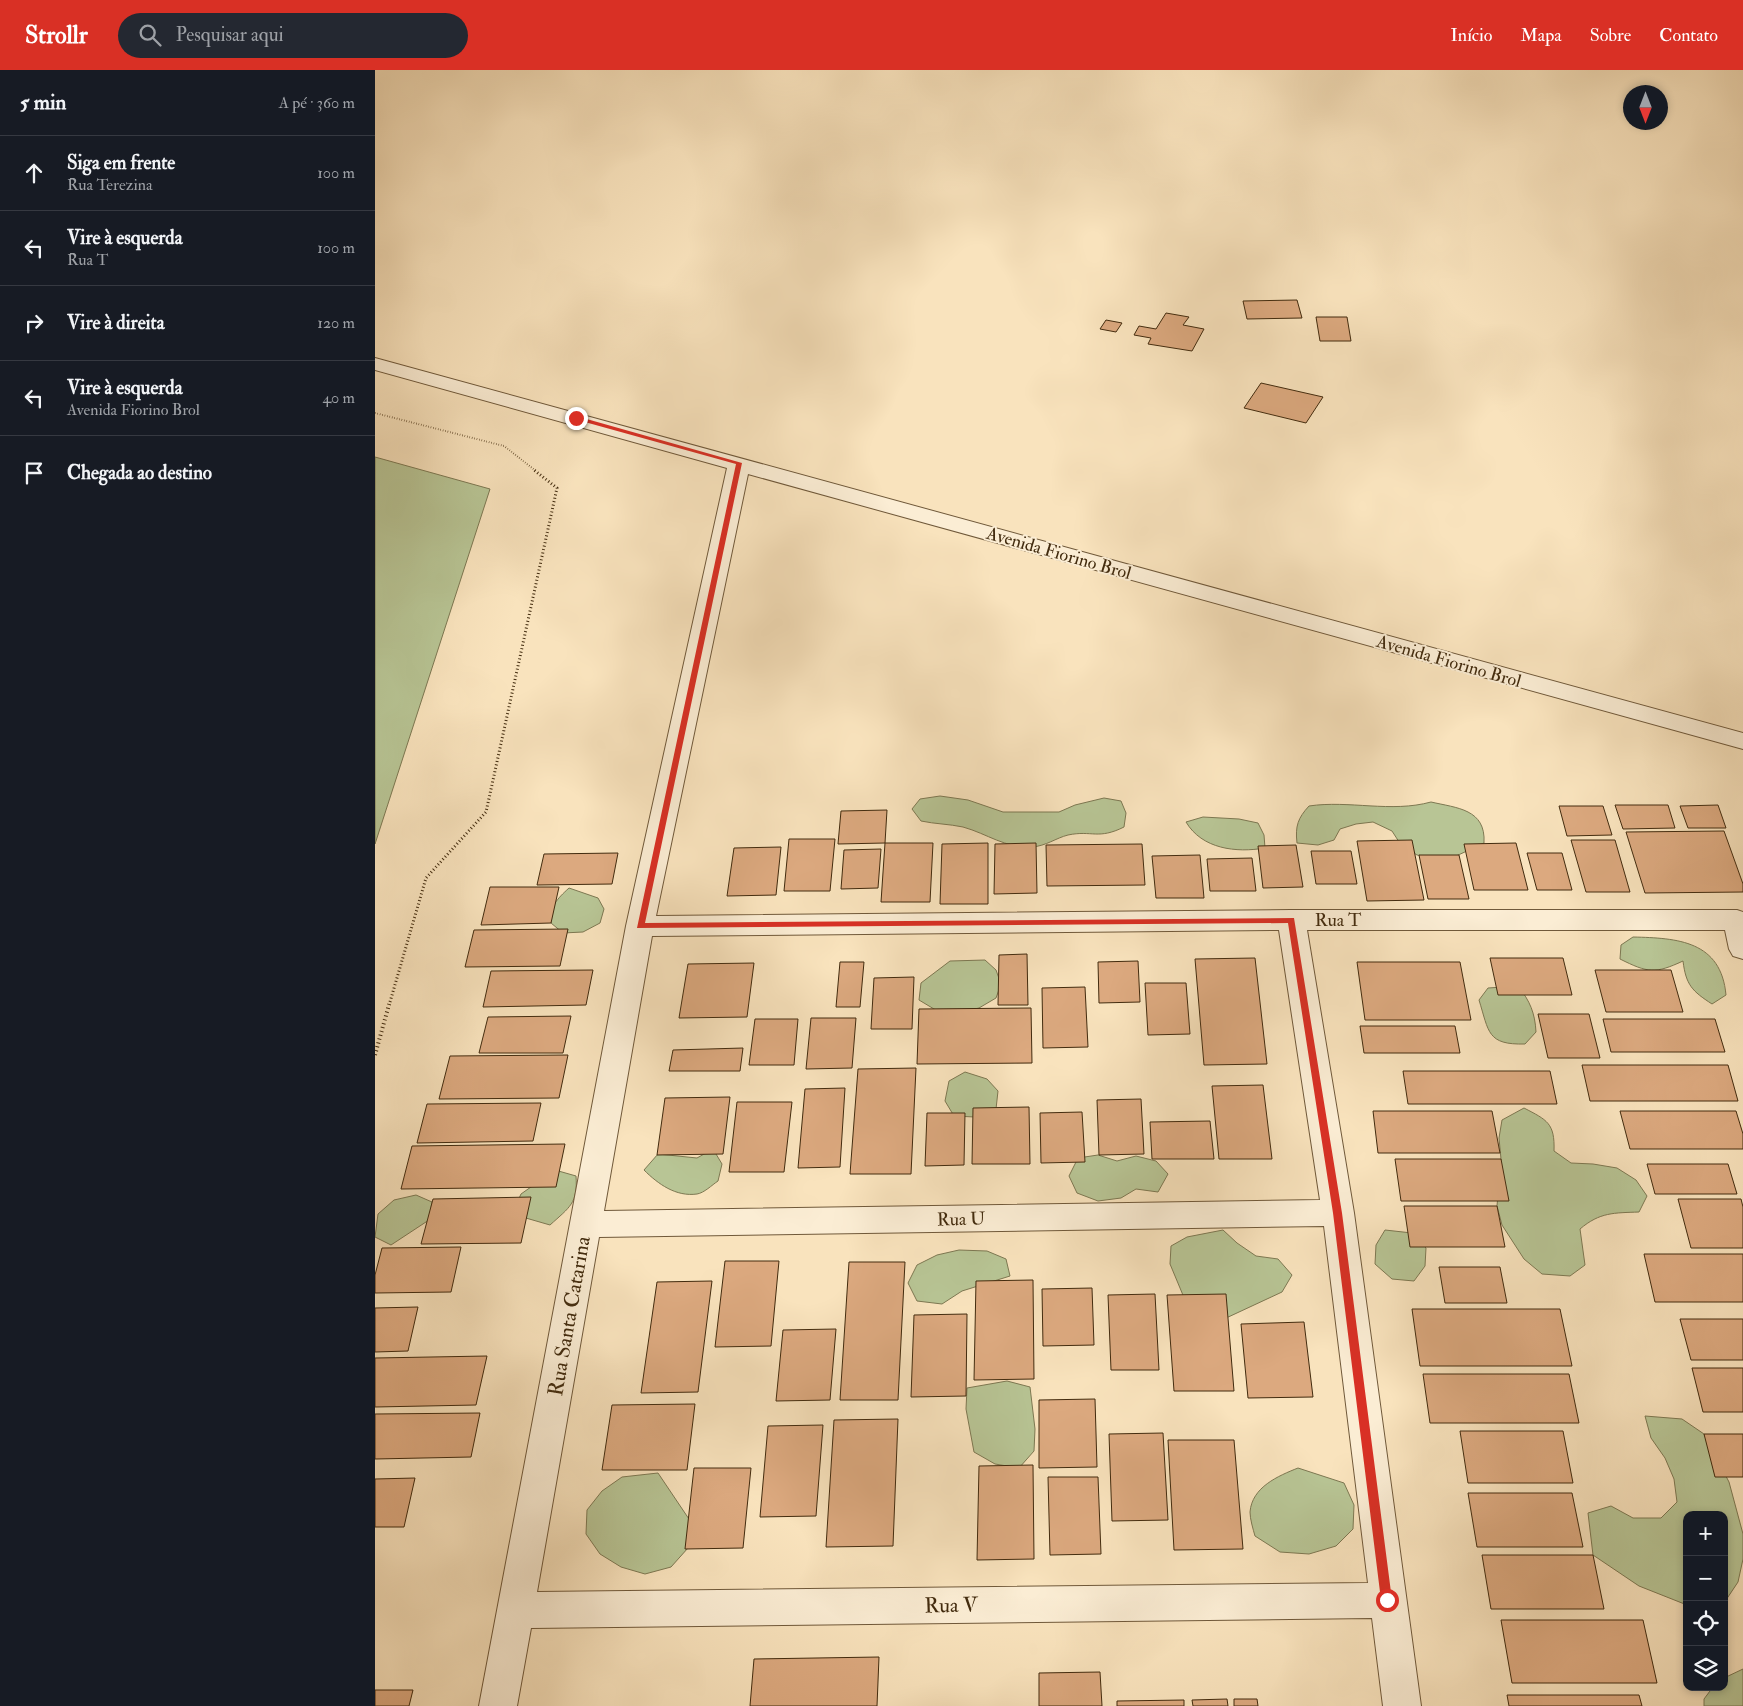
<!DOCTYPE html>
<html lang="pt">
<meta charset="utf-8">
<style>
body{margin:0;font-family:"IM FELL Double Pica",serif;background:#242831;color:#f1f3f6}
.controls{position:absolute;right:15px;bottom:15px;display:grid;overflow:hidden;border-radius:10px;box-shadow:0 2px 8px #0003}
.controls button{width:45px;height:45px;display:grid;place-items:center;padding:0;border:0;border-bottom:1px solid #363941;background:#171b24;color:#f1f3f6;font:25px sans-serif}
.compass{position:absolute;left:1248px;top:15px;width:45px;height:45px;border-radius:50%;background:#171b24;box-shadow:0 2px 8px #0003;rotate:180deg}
.stop{position:absolute;width:15px;height:15px;margin:-11px;border:4px solid #d93025;border-radius:50%;background:#fff}
.stop.end{background:#d93025;border-color:#fff;box-shadow:0 1px 5px #0008}
.list{margin:0;padding:0;list-style:none}
h2{display:flex;justify-content:space-between;align-items:center;height:65px;margin:0;padding:0 20px;font-size:21px}
h2 small{font-size:16px;font-weight:400;color:#9ea1a6}
.list li{display:grid;grid-template-columns:32px 1fr auto;gap:15px;align-items:center;box-sizing:border-box;height:75px;padding:0 20px;border-top:1px solid #363941}
.list b{display:block;font-size:19px;white-space:nowrap}
.list p{margin:0;font-size:16px;white-space:nowrap;color:#9ea1a6}
.list em{font-size:16px;font-style:normal;color:#9ea1a6}
.icon{flex:none;width:28px;height:28px;fill:none;stroke:currentColor;stroke-width:2;stroke-linecap:round;stroke-linejoin:round}
.map{position:relative;flex:none;width:1368px;height:1636px;overflow:hidden}
header{display:flex;align-items:center;gap:30px;box-sizing:border-box;height:70px;padding:0 25px;background:#d93025;color:#fff}
header strong{font-size:24px}
nav{display:flex;gap:28px;margin-inline-start:auto;font-size:18px}
.search{width:350px;height:45px;background:#242831;display:flex;align-items:center;gap:12px;box-sizing:border-box;padding:0 18px;border-radius:28px;color:#9ea1a6;font-size:19px}
main{display:flex}
aside{flex:1;background:#171b24}
.map>svg:first-child{display:block}
.green{fill:#b8c595;stroke:#7d7852}
.building{fill:#dca97f;stroke:#422b0e}
.lines{fill:none;stroke-linecap:round;stroke-linejoin:round}
.minor-casing{stroke:#70593a;stroke-width:2}
.path-far2{stroke:#422b0e;stroke-width:2;stroke-dasharray:0.5 2;stroke-linecap:butt}
.path-far1{stroke:#422b0e;stroke-width:3;stroke-dasharray:1 2.5;stroke-linecap:butt}
.path{stroke:#422b0e;stroke-width:4;stroke-dasharray:1 3;stroke-linecap:butt}
.minor{fill:#fbedd4;fill-rule:evenodd}
.route{fill:#d93025}
.labels{text-anchor:middle;stroke-width:4;stroke-linejoin:round;paint-order:stroke}
.street-label{font-size:18px;fill:#422b0e;stroke:#fbedd4}
.near-street-label{font-size:21px;fill:#422b0e;stroke:#fbedd4}
</style>
<header>
<strong>Strollr</strong>
<div class="search"><svg class="icon" aria-label="search" viewBox="0 0 24 24"><circle cx="10" cy="10" r="6"/><path d="M15 15l6 6"/></svg>Pesquisar aqui</div>
<nav><a>Início</a><a>Mapa</a><a>Sobre</a><a>Contato</a></nav>
</header>
<main>
<aside>
<h2>5 min<small>A pé · 360 m</small></h2>
<ul class="list">
<li><svg class="icon" aria-label="ahead" viewBox="0 0 24 24"><path d="M12 20V5M6 11l6-6 6 6"/></svg><div><b>Siga em frente</b><p>Rua Terezina</p></div><em>100 m</em></li>
<li><svg class="icon" aria-label="left" viewBox="0 0 24 24"><path d="M17 20v-9H6M10 6l-5 5 5 5"/></svg><div><b>Vire à esquerda</b><p>Rua T</p></div><em>100 m</em></li>
<li><svg class="icon" aria-label="right" viewBox="0 0 24 24"><path d="M7 20v-9h11M14 6l5 5-5 5"/></svg><div><b>Vire à direita</b></div><em>120 m</em></li>
<li><svg class="icon" aria-label="left" viewBox="0 0 24 24"><path d="M17 20v-9H6M10 6l-5 5 5 5"/></svg><div><b>Vire à esquerda</b><p>Avenida Fiorino Brol</p></div><em>40 m</em></li>
<li><svg class="icon" aria-label="arrive" viewBox="0 0 24 24"><path d="M6 21V4h12l-3 4 3 4H6"/></svg><div><b>Chegada ao destino</b></div></li>
</ul>
</aside>
<div class="map">
<svg width="1368" height="1636" viewBox="0 0 1368 1636">
<rect width="100%" height="100%" fill="#f9e3bd"/>
<filter id="stains"><feTurbulence type="fractalNoise" baseFrequency=".004" numOctaves="4"/><feColorMatrix values="0 0 0 0 .2 0 0 0 0 .09 0 0 0 0 .02 0 0 0 .5 -.17"/></filter>
<radialGradient id="worn" r=".72"><stop offset=".6" stop-color="#630" stop-opacity="0"/><stop offset="1" stop-color="#630" stop-opacity=".3"/></radialGradient>
<!-- green -->
<g class="green">
<polygon points="0,387 115,419 0,774"/>
<path d="M565,726L593,730L628,742H684L700,735L729,728L746,731L751,743L749,757C723,770 717,760 693,765C681,768 671,776 657,777C629,778 613,764 588,757C574,754 560,754 546,751L537,739L545,729Z"/>
<path d="M1056,732C1082,738 1111,739 1109,773L1079,787L1062,788L1042,785L1026,775L1017,761L998,752L981,754L965,759L959,770L943,775L922,773C920,756 923,748 934,736C974,730 1016,743 1056,732Z"/>
<path d="M828,747L864,749L883,753L889,765L890,778C861,783 827,779 811,752Z"/>
<path d="M194,818L223,828L229,839L225,853L208,862L188,863L176,853C174,837 182,829 194,818Z"/>
<path d="M1258,867C1303,868 1346,871 1351,925L1337,934C1317,921 1311,915 1308,891C1280,904 1273,903 1245,889L1246,875Z"/>
<polygon points="610,890 621,900 626,914 621,928 604,938 584,943 564,942 544,930 546,913 575,891"/>
<path d="M1143,916C1155,931 1160,943 1161,962L1150,974C1112,975 1114,962 1104,930L1113,918Z"/>
<polygon points="590,1002 612,1009 623,1021 621,1039 600,1047 579,1046 570,1031 574,1011"/>
<path d="M1149,1038C1172,1050 1180,1053 1179,1081L1196,1093L1218,1094L1242,1098L1261,1110L1272,1126L1264,1142C1239,1143 1225,1142 1205,1159L1210,1195L1195,1206L1167,1204L1149,1189L1127,1155L1122,1136L1126,1089L1124,1068L1127,1050Z"/>
<path d="M338,1079L347,1094L343,1111C337,1115 329,1123 322,1124C301,1127 283,1114 269,1100L283,1084L322,1088Z"/>
<polygon points="723,1085 742,1091 761,1086 781,1091 793,1104 783,1122 761,1119 746,1128 723,1131 702,1123 694,1106 703,1088"/>
<path d="M180,1100L201,1106C203,1133 195,1137 175,1155L137,1144L146,1124Z"/>
<polygon points="41,1125 57,1132 54,1150 16,1175 0,1167 3,1144 19,1130"/>
<polygon points="848,1160 862,1173 881,1186 903,1189 917,1205 907,1222 849,1249 810,1230 795,1194 796,1176 812,1167"/>
<polygon points="1010,1160 1037,1163 1051,1178 1050,1196 1039,1211 1017,1209 1000,1194 1001,1175"/>
<polygon points="584,1180 612,1181 631,1189 635,1206 587,1221 567,1234 542,1231 533,1213 542,1195 562,1185"/>
<polygon points="632,1311 655,1317 660,1359 659,1381 644,1398 620,1394 599,1382 591,1339 592,1318"/>
<polygon points="1270,1346 1307,1349 1329,1364 1354,1412 1368,1464 1368,1489 1363,1512 1349,1533 1349,1445 1312,1445 1312,1535 1264,1516 1218,1485 1213,1443 1236,1436 1258,1448 1286,1448 1302,1432 1299,1409 1290,1388 1276,1368"/>
<path d="M923,1398L969,1413L979,1435L978,1459L961,1476L934,1484L905,1482L880,1466C878,1459 875,1449 875,1442C877,1417 903,1406 923,1398Z"/>
<polygon points="283,1403 318,1455 313,1478 296,1497 270,1504 246,1497 225,1484 211,1464 212,1440 227,1421 247,1407"/>
<polygon points="1368,1599 1368,1636 1329,1636 1329,1629 1338,1617 1349,1617 1349,1608"/>
</g>
<!-- building -->
<g class="building">
<polygon points="922,230 927,248 872,249 868,231"/>
<polygon points="791,243 814,247 808,255 829,259 817,281 773,274 776,268 759,265 764,256 781,259"/>
<polygon points="941,247 972,247 976,271 945,271"/>
<polygon points="731,250 747,253 741,262 725,259"/>
<polygon points="886,313 948,327 931,353 869,338"/>
<polygon points="1240,735 1293,735 1300,758 1248,759"/>
<polygon points="1343,735 1351,758 1313,758 1305,736"/>
<polygon points="1184,736 1228,736 1237,765 1192,766"/>
<polygon points="512,740 510,773 463,774 466,741"/>
<polygon points="1349,761 1368,814 1368,822 1270,823 1251,762"/>
<polygon points="414,769 460,769 455,821 409,821"/>
<polygon points="1037,770 1049,830 992,831 982,771"/>
<polygon points="1196,770 1240,770 1255,822 1211,822"/>
<polygon points="510,773 558,773 555,832 506,832"/>
<polygon points="613,773 613,834 565,834 567,774"/>
<polygon points="661,773 662,823 619,824 620,774"/>
<polygon points="1141,773 1153,820 1099,820 1089,774"/>
<polygon points="767,774 770,815 672,816 671,775"/>
<polygon points="921,775 928,817 888,818 883,776"/>
<polygon points="406,777 401,825 352,826 359,778"/>
<polygon points="506,779 503,818 466,819 469,780"/>
<polygon points="936,781 976,781 982,814 941,814"/>
<polygon points="243,783 237,814 162,815 169,784"/>
<polygon points="1152,783 1187,783 1197,820 1162,820"/>
<polygon points="825,785 829,828 781,828 777,786"/>
<polygon points="1044,785 1084,785 1094,829 1053,829"/>
<polygon points="877,788 881,821 835,821 832,789"/>
<polygon points="115,817 184,817 176,853 106,855"/>
<polygon points="193,859 185,896 90,897 99,860"/>
<polygon points="652,884 653,935 623,935 624,885"/>
<polygon points="880,888 892,994 829,995 820,889"/>
<polygon points="1115,888 1188,888 1197,925 1123,925"/>
<polygon points="763,891 765,932 724,933 723,892"/>
<polygon points="465,892 489,892 485,937 461,937"/>
<polygon points="982,892 1085,892 1096,950 990,950"/>
<polygon points="379,893 372,947 304,948 313,894"/>
<polygon points="218,900 211,935 108,937 116,901"/>
<polygon points="1220,900 1296,900 1308,942 1231,942"/>
<polygon points="539,907 537,959 496,959 499,908"/>
<polygon points="770,913 811,913 815,964 773,965"/>
<polygon points="710,917 713,977 668,978 667,918"/>
<polygon points="656,938 657,993 542,994 544,939"/>
<polygon points="1163,944 1214,944 1225,988 1173,988"/>
<polygon points="196,946 188,983 104,983 113,947"/>
<polygon points="436,948 481,948 477,998 431,999"/>
<polygon points="380,949 423,949 419,995 374,995"/>
<polygon points="1228,949 1340,949 1350,982 1236,982"/>
<polygon points="985,956 1080,956 1085,983 989,983"/>
<polygon points="368,978 365,1001 294,1001 298,980"/>
<polygon points="193,985 184,1028 64,1029 75,986"/>
<polygon points="1207,995 1353,995 1363,1031 1215,1031"/>
<polygon points="541,998 536,1104 475,1104 483,999"/>
<polygon points="1028,1001 1175,1001 1182,1034 1033,1034"/>
<polygon points="888,1015 897,1089 844,1089 837,1016"/>
<polygon points="470,1018 465,1097 423,1098 430,1019"/>
<polygon points="355,1027 348,1084 282,1085 290,1028"/>
<polygon points="766,1029 769,1084 724,1085 722,1030"/>
<polygon points="362,1032 417,1032 409,1102 354,1102"/>
<polygon points="166,1033 158,1071 42,1073 52,1034"/>
<polygon points="654,1037 655,1094 597,1094 598,1038"/>
<polygon points="998,1041 1117,1041 1125,1083 1003,1083"/>
<polygon points="1245,1041 1361,1041 1368,1064 1368,1079 1255,1079"/>
<polygon points="707,1042 710,1092 666,1093 665,1043"/>
<polygon points="552,1043 590,1043 589,1095 550,1096"/>
<polygon points="835,1051 839,1089 777,1089 775,1052"/>
<polygon points="190,1074 181,1117 26,1119 37,1076"/>
<polygon points="1020,1089 1126,1089 1134,1131 1026,1131"/>
<polygon points="1272,1094 1353,1094 1362,1124 1280,1124"/>
<polygon points="156,1127 146,1173 46,1174 58,1129"/>
<polygon points="1303,1129 1366,1129 1368,1137 1368,1178 1316,1178"/>
<polygon points="1029,1136 1122,1136 1130,1177 1035,1177"/>
<polygon points="86,1177 76,1222 0,1223 0,1205 7,1178"/>
<polygon points="1269,1184 1368,1184 1368,1232 1280,1232"/>
<polygon points="350,1191 404,1191 396,1276 340,1277"/>
<polygon points="474,1192 530,1192 523,1330 465,1330"/>
<polygon points="1064,1197 1125,1197 1132,1233 1070,1233"/>
<polygon points="658,1210 659,1309 599,1310 601,1211"/>
<polygon points="337,1211 323,1322 266,1323 282,1212"/>
<polygon points="717,1218 719,1275 668,1276 667,1219"/>
<polygon points="780,1224 784,1300 736,1300 733,1225"/>
<polygon points="851,1224 859,1321 799,1321 792,1225"/>
<polygon points="43,1237 33,1281 0,1282 0,1238"/>
<polygon points="1037,1239 1185,1239 1197,1296 1045,1296"/>
<polygon points="592,1244 591,1326 536,1327 539,1245"/>
<polygon points="1305,1249 1368,1249 1368,1290 1316,1290"/>
<polygon points="929,1252 938,1327 873,1328 866,1254"/>
<polygon points="461,1259 455,1330 401,1331 408,1260"/>
<polygon points="112,1286 101,1335 0,1337 0,1288"/>
<polygon points="1317,1298 1368,1298 1368,1342 1328,1342"/>
<polygon points="1048,1304 1194,1304 1204,1353 1055,1353"/>
<polygon points="720,1329 722,1397 664,1398 664,1330"/>
<polygon points="320,1334 312,1400 227,1400 237,1335"/>
<polygon points="105,1343 96,1387 0,1389 0,1344"/>
<polygon points="523,1349 518,1476 451,1477 459,1350"/>
<polygon points="448,1355 441,1446 385,1447 393,1356"/>
<polygon points="1085,1361 1188,1361 1198,1413 1093,1413"/>
<polygon points="788,1363 793,1450 737,1451 734,1364"/>
<polygon points="1329,1364 1368,1364 1368,1407 1340,1407"/>
<polygon points="793,1370 859,1370 868,1479 799,1480"/>
<polygon points="658,1395 659,1489 602,1490 604,1396"/>
<polygon points="319,1398 376,1398 368,1478 310,1479"/>
<polygon points="673,1407 723,1407 726,1484 675,1485"/>
<polygon points="40,1408 29,1457 0,1457 0,1409"/>
<polygon points="1093,1423 1197,1423 1208,1477 1102,1477"/>
<polygon points="1107,1485 1218,1485 1229,1539 1116,1539"/>
<polygon points="1126,1550 1268,1550 1282,1613 1137,1613"/>
<polygon points="504,1587 502,1636 375,1636 379,1589"/>
<polygon points="725,1602 727,1636 664,1636 664,1603"/>
<polygon points="0,1620 38,1620 34,1636 0,1636"/>
<polygon points="1132,1625 1264,1625 1267,1636 1134,1636"/>
<polygon points="852,1629 853,1636 818,1636 817,1630"/>
<polygon points="859,1629 882,1629 883,1636 859,1636"/>
<polygon points="809,1630 809,1636 742,1636 742,1631"/>
</g>
<g class="lines">
<!-- minor casing -->
<g class="minor-casing">
<path id="minor" d="M0,288L1368,663V679L373,404L281,846L916,840H1362L1368,842V889L1358,886L1354,879L1350,860H932L979,1143L1046,1636H1008L997,1548L156,1558L142,1636H104L251,856L352,398L0,300ZM904,860L945,1130L229,1141L277,866ZM949,1156L993,1513L162,1522L224,1167Z"/>
</g>
<!-- path-far2 -->
<polyline class="path-far2" points="0,343 129,376 161,401"/>
<!-- path-far1 -->
<polyline class="path-far1" points="15,932 51,808 111,742 182,418 159,400"/>
<!-- path -->
<polyline class="path" points="0,985 15,931"/>
<!-- minor -->
<use href="#minor" class="minor"/>
</g>
<!-- route -->
<polygon class="route" points="201,346 367,393 270,853 919,848 967,1143 1017,1530 1015,1534 1012,1536 1006,1530 958,1143 913,853 262,858 361,394 199,349"/>
<g class="labels">
<!-- street labels -->
<g class="street-label">
<text transform="translate(684 483) rotate(16)" y="6">Avenida Fiorino Brol</text>
<text transform="translate(1074 591) rotate(16)" y="6">Avenida Fiorino Brol</text>
<text x="963" y="856">Rua T</text>
<text transform="translate(586 1149) rotate(-1)" y="6">Rua U</text>
</g>
<!-- near-street labels -->
<g class="near-street-label">
<text transform="translate(194 1246) rotate(-80)" y="7">Rua Santa Catarina</text>
<text transform="translate(576 1535) rotate(-1)" y="7">Rua V</text>
</g>
</g>
<rect width="100%" height="100%" filter="url(#stains)"/>
<rect width="100%" height="100%" fill="url(#worn)"/>
</svg>
<div class="controls">
<button>+</button>
<button>−</button>
<button><svg class="icon" aria-label="locate" viewBox="0 0 24 24"><circle cx="12" cy="12" r="6"/><path d="M12 2v4M12 18v4M2 12h4M18 12h4"/></svg></button>
<button><svg class="icon" aria-label="layers" viewBox="0 0 24 24"><path d="M12 4l9 5-9 5-9-5zM3 14l9 5 9-5"/></svg></button>
</div>
<svg class="compass" viewBox="-18 -18 36 36"><path d="M0-13l5 13h-10z" fill="#e53935"/><path d="M0 13l5-13h-10z" fill="#9ea1a6"/></svg>
<div class="stop" style="left:1012px;top:1530px"></div>
<div class="stop end" style="left:201px;top:348px"></div>
</div>
</main>
